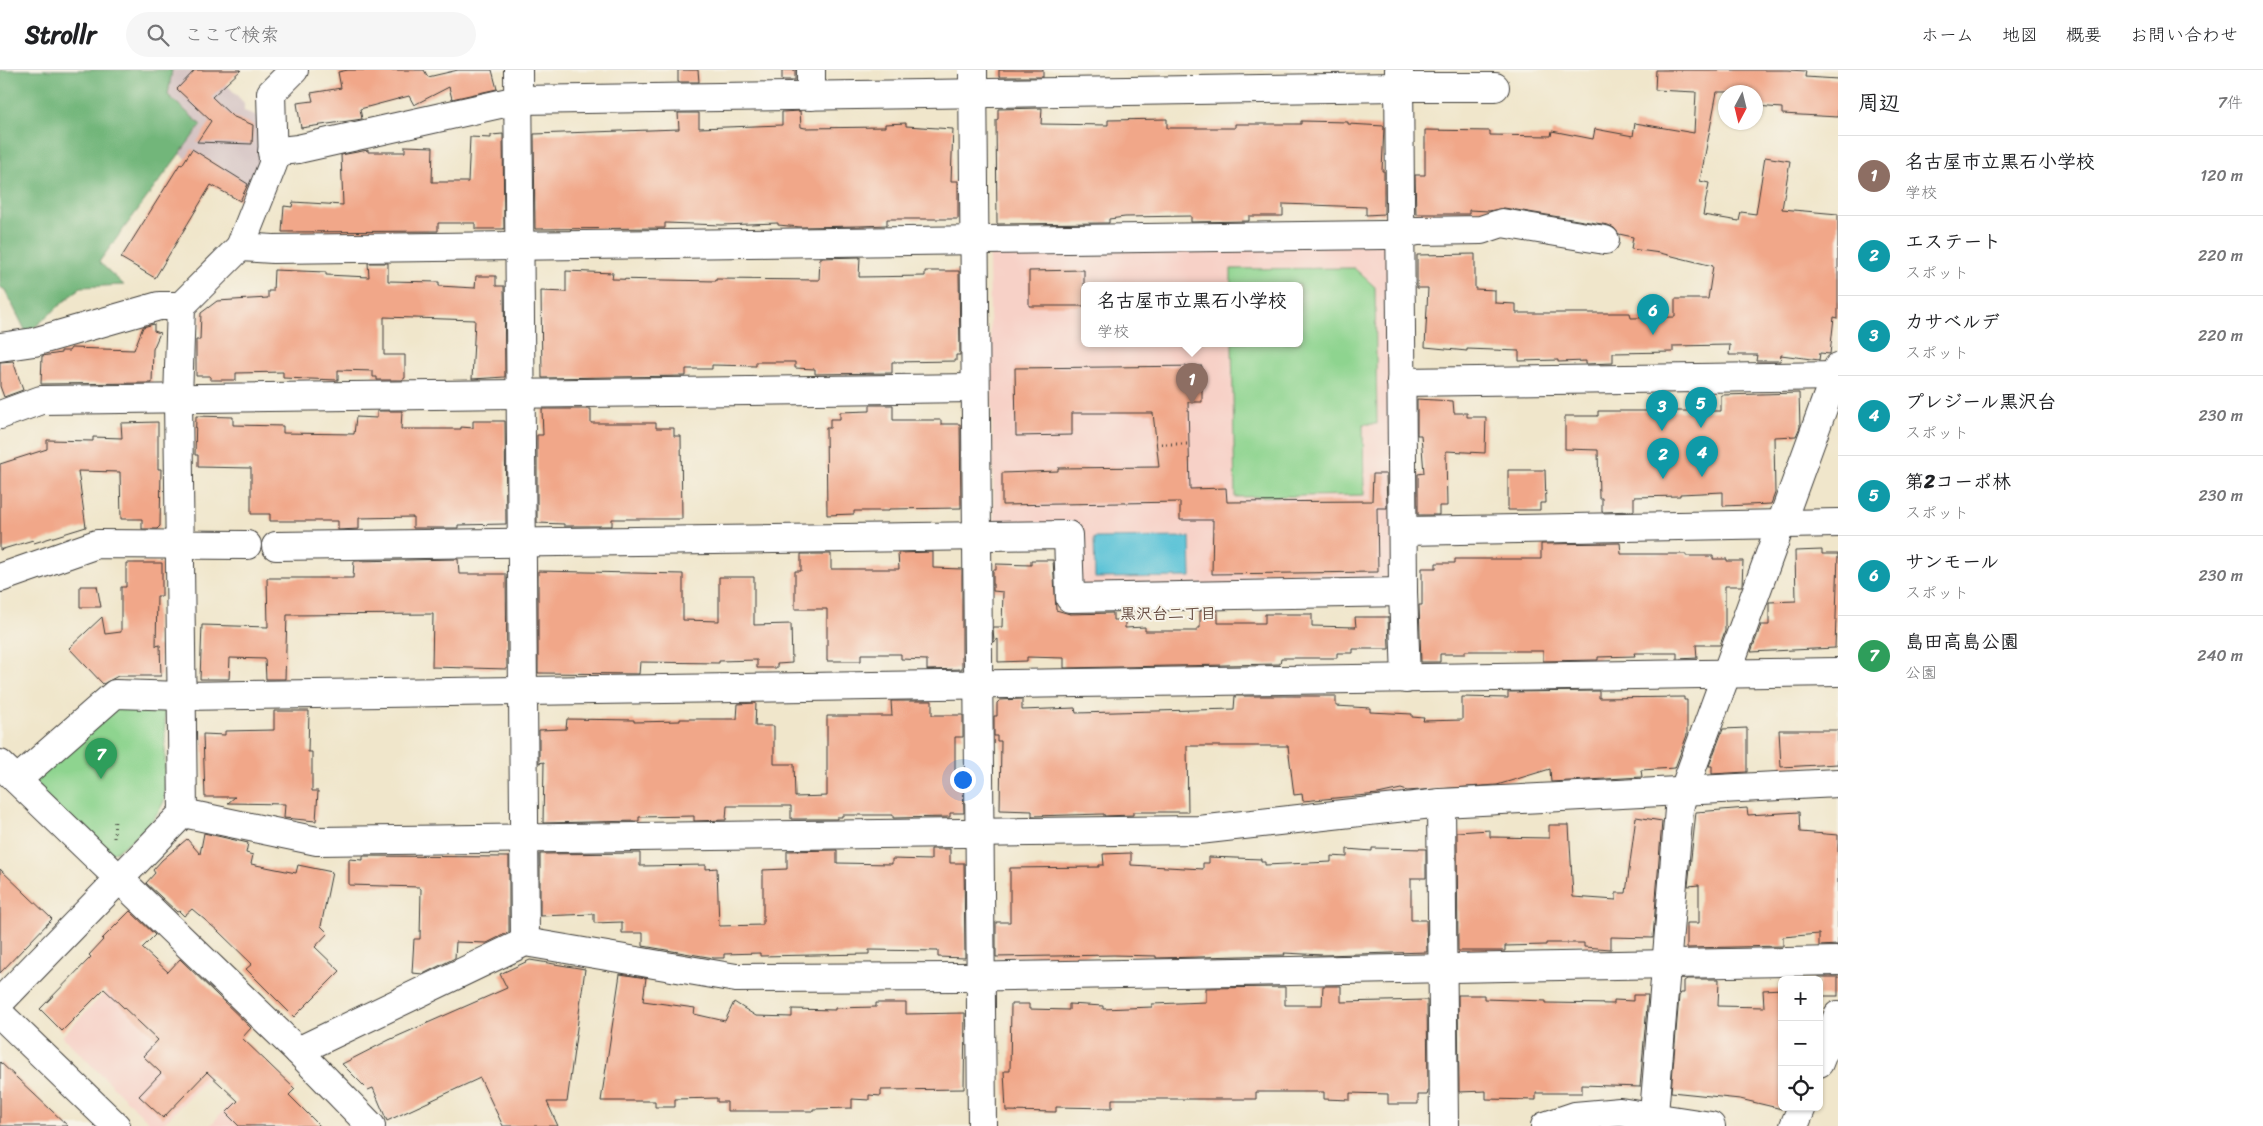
<!DOCTYPE html>
<html lang="ja">
<meta charset="utf-8">
<style>
body{margin:0;font-family:Sriracha,"Klee One",sans-serif;background:#f6f6f6;color:#202124}
.controls{position:absolute;right:15px;bottom:15px;display:grid;overflow:hidden;border-radius:8px;box-shadow:0 1px 4px #0004}
.controls button{width:45px;height:45px;display:grid;place-items:center;padding:0;border:0;border-bottom:1px solid #e0e0e0;background:#fff;color:#202124;font:25px sans-serif}
.compass{position:absolute;left:1718px;top:15px;width:45px;height:45px;border-radius:50%;background:#fff;box-shadow:0 1px 4px #0004;rotate:187deg}
.you{position:absolute;left:962px;top:709px;width:18px;height:18px;margin:-12px;border:4px solid #fff;border-radius:50%;background:#1a73e8;box-shadow:0 0 0 8px #1a73e833}
.badge{display:grid;place-items:center;width:32px;height:32px;border-radius:50%;background:#0f766e;color:#fff;font-size:16px;font-weight:700}
.pin{position:absolute;translate:-50% -41px;filter:drop-shadow(0 1px 2px #0008)}
.pin::after{content:'';position:absolute;top:26px;width:18px;height:15px;background:inherit;clip-path:polygon(0 0,100% 0,50% 100%)}
.popup{position:absolute;left:1081px;top:212px;width:222px;height:65px;box-sizing:border-box;display:grid;place-content:center;border-radius:8px;background:#fff;filter:drop-shadow(0 1px 4px #0005);font-size:16px;white-space:nowrap;color:#757577}
.popup b{font-size:19px;color:#202124}
.popup::after{content:'';position:absolute;left:50%;top:100%;margin-left:-10px;border:10px solid transparent;border-top-color:#fff}
.list{margin:0;padding:0;list-style:none}
h2{display:flex;justify-content:space-between;align-items:center;height:65px;margin:0;padding:0 20px;font-size:21px}
h2 small{font-size:16px;font-weight:400;color:#757577}
.list li{display:grid;grid-template-columns:32px 1fr auto;gap:15px;align-items:center;box-sizing:border-box;height:80px;padding:0 20px;border-top:1px solid #e0e0e0}
.list b{display:block;font-size:19px;white-space:nowrap}
.list p{margin:0;font-size:16px;white-space:nowrap;color:#757577}
.list em{font-size:16px;font-style:normal;color:#757577}
.icon{flex:none;width:28px;height:28px;fill:none;stroke:currentColor;stroke-width:2;stroke-linecap:round;stroke-linejoin:round}
.map{position:relative;flex:none;width:1838px;height:1056px;overflow:hidden}
header{display:flex;align-items:center;gap:30px;box-sizing:border-box;height:70px;padding:0 25px;background:#fff;border-bottom:1px solid #e0e0e0}
header strong{font-size:24px}
nav{display:flex;gap:28px;margin-inline-start:auto;font-size:18px}
.search{width:350px;height:45px;background:#f6f6f6;display:flex;align-items:center;gap:12px;box-sizing:border-box;padding:0 18px;border-radius:28px;color:#757577;font-size:19px}
main{display:flex}
aside{flex:1;background:#fff}
.map>svg:first-child{display:block}
.built{fill:#f7d1c7;fill-rule:evenodd}
.industrial{fill:#d2bfc0}
.green{fill:#8ed48f;stroke:#557856}
.forest{fill:#72b67a;stroke:#47694b}
.water{fill:#5bc3d7;stroke:#3c707a}
.building{fill:#f1a789}
.lines{fill:none;stroke-linecap:round;stroke-linejoin:round}
.minor-casing{stroke:#3c3a36;stroke-width:30}
.path{stroke:#3c3a36;stroke-width:3;stroke-dasharray:1 4;stroke-linecap:butt}
.minor{stroke:#fff;stroke-width:28}
.labels{text-anchor:middle;stroke-width:4;stroke-linejoin:round;paint-order:stroke}
.neighbourhood-label{font-size:16px;font-weight:bold;fill:#674d42;stroke:#f7f3e8}
</style>
<header>
<strong>Strollr</strong>
<div class="search"><svg class="icon" aria-label="search" viewBox="0 0 24 24"><circle cx="10" cy="10" r="6"/><path d="M15 15l6 6"/></svg>ここで検索</div>
<nav><a>ホーム</a><a>地図</a><a>概要</a><a>お問い合わせ</a></nav>
</header>
<main>
<div class="map">
<svg width="1838" height="1056" viewBox="0 0 1838 1056">
<rect width="100%" height="100%" fill="#f7f3e8"/>
<filter id="ink" filterUnits="userSpaceOnUse"><feTurbulence type="fractalNoise" baseFrequency=".02" numOctaves="2"/><feDisplacementMap in="SourceGraphic" scale="10" xChannelSelector="R" yChannelSelector="G"/><feConvolveMatrix kernelMatrix="1 2 1 2 8 2 1 2 1" color-interpolation-filters="sRGB"/></filter>
<filter id="wash" filterUnits="userSpaceOnUse"><feTurbulence type="fractalNoise" baseFrequency=".0096" numOctaves="4" result="noise"/><feDisplacementMap in="SourceGraphic" scale="20" xChannelSelector="R" yChannelSelector="G"/><feGaussianBlur stdDeviation="1.12" result="paint"/><feColorMatrix in="noise" values="0 0 0 0 0 0 0 0 0 0 0 0 0 0 0 0 0 1.4 0 .05"/><feComposite in="paint" operator="in"/></filter>
<g filter="url(#wash)">
<rect width="100%" height="100%" fill="#f0e6cb"/>
<!-- built -->
<g class="built">
<path d="M1382,174L1392,182L1394,506L1384,515L1089,520L1080,511L1078,456L1000,458L994,450L989,188L999,179ZM1084,215H1300V273H1084Z"/>
<polygon points="114,914 209,1006 161,1056 153,1056 62,966"/>
<polygon points="230,1033 251,1056 210,1056"/>
</g>
<!-- industrial -->
<polygon class="industrial" points="172,0 213,0 244,33 244,41 261,47 262,89 249,126 179,84 201,55 168,25"/>
<!-- green -->
<g class="green">
<polygon points="1354,198 1375,217 1377,354 1363,354 1364,425 1235,427 1232,273 1300,273 1300,215 1231,215 1231,199"/>
<path d="M117,632L165,638V728C159,749 129,775 109,785L35,717L39,700Z"/>
</g>
<!-- forest -->
<polygon class="forest" points="0,0 172,0 168,25 201,55 99,192 124,215 81,217 27,264 5,220 0,217"/>
<!-- water -->
<polygon class="water" points="1190,467 1191,507 1095,508 1094,468"/>
<g id="blocks">
<!-- building -->
<g class="building">
<polygon points="195,0 241,0 212,27 232,46 253,55 252,74 197,72 211,51 177,19"/>
<polygon points="348,0 424,0 428,7 458,0 492,0 497,19 452,29 449,17 414,35 409,26 360,39 362,49 301,58 297,33 313,31 311,23 341,18 338,2"/>
<polygon points="678,0 698,0 699,12 678,12"/>
<rect x="782" y="0" width="13" height="10"/>
<rect x="999" y="0" width="44" height="7"/>
<polygon points="1656,0 1788,0 1806,1 1805,7 1838,9 1838,47 1782,44 1782,38 1756,36 1756,22 1717,22 1700,111 1709,113 1703,145 1739,151 1741,142 1756,144 1765,87 1790,91 1782,139 1838,144 1838,248 1834,247 1830,284 1820,283 1819,290 1781,285 1780,291 1756,291 1757,285 1729,285 1730,275 1673,276 1673,282 1613,283 1613,293 1586,294 1586,291 1558,292 1558,290 1519,291 1519,281 1467,279 1467,281 1425,277 1428,218 1417,218 1417,185 1475,184 1475,219 1495,220 1495,233 1516,234 1516,243 1630,243 1631,248 1675,247 1675,229 1708,229 1713,196 1660,183 1631,179 1633,167 1619,164 1614,158 1608,155 1504,138 1489,141 1469,140 1469,144 1416,144 1415,105 1425,105 1425,60 1490,61 1490,65 1551,66 1552,61 1593,69 1595,59 1633,66 1635,53 1694,63 1696,22 1655,20"/>
<polygon points="1042,38 1041,54 1108,55 1108,50 1167,49 1167,58 1235,58 1235,54 1301,54 1301,51 1348,52 1348,54 1384,56 1382,101 1384,101 1384,144 1366,145 1366,137 1283,134 1283,146 1249,146 1249,151 1191,152 1191,146 1125,147 1109,149 1109,153 997,154 996,50 998,49 998,39"/>
<polygon points="800,41 801,57 805,58 885,57 885,54 906,53 906,56 953,59 951,111 958,111 958,149 887,149 887,155 860,156 800,157 778,155 778,153 721,155 665,153 665,158 535,159 534,64 679,59 678,43 699,43 699,58 782,55 782,42"/>
<polygon points="503,64 504,159 475,159 475,153 438,153 438,161 282,162 284,136 292,137 293,132 343,135 341,85 368,80 368,82 405,82 405,76 433,77 432,112 468,112 470,67 491,68 491,65"/>
<polygon points="192,79 248,114 240,131 211,115 155,208 121,188 180,94 182,95"/>
<polygon points="860,187 859,207 925,206 925,201 959,201 960,285 956,285 956,291 892,292 892,303 815,304 815,299 795,298 795,292 756,292 756,296 712,295 712,299 686,299 686,306 542,308 541,221 566,222 566,201 613,203 612,209 716,211 716,209 819,210 820,188"/>
<polygon points="368,193 388,193 388,211 439,212 439,216 475,218 476,206 496,206 496,216 504,216 505,307 472,309 475,250 384,247 384,285 405,285 405,308 402,310 377,310 377,307 373,307 373,301 338,300 338,310 283,308 283,302 236,303 236,310 210,310 210,306 196,306 196,270 200,270 201,243 217,231 268,228 268,221 273,221 274,200 326,202 326,205 369,207"/>
<polygon points="1084,200 1084,236 1029,236 1029,201"/>
<polygon points="154,254 154,261 160,263 153,279 152,313 41,314 42,286 61,283 61,281 69,281 71,278 134,280 143,257"/>
<polygon points="13,291 23,320 4,327 0,316 0,292"/>
<polygon points="1202,296 1202,332 1188,332 1190,419 1226,418 1227,432 1372,431 1373,404 1386,404 1387,438 1377,438 1378,502 1212,504 1213,450 1180,450 1180,432 1002,435 1002,403 1058,401 1058,398 1159,397 1153,343 1072,343 1072,365 1016,366 1015,298"/>
<polygon points="1799,323 1800,357 1796,366 1774,367 1775,423 1771,434 1723,436 1723,422 1680,424 1680,426 1634,427 1634,441 1602,442 1602,428 1599,428 1598,380 1565,379 1565,346 1598,346 1598,341 1721,341 1721,325"/>
<polygon points="1417,329 1453,331 1454,343 1467,343 1467,347 1486,347 1485,383 1446,381 1447,436 1439,436 1439,445 1418,445 1418,404 1424,403 1421,365 1417,365"/>
<polygon points="870,335 893,335 893,350 941,350 941,354 960,354 961,438 889,439 889,441 854,441 854,444 827,445 826,358 830,358 830,349 840,349 840,342 870,341"/>
<polygon points="542,339 591,339 591,353 656,353 656,358 674,358 674,366 681,366 682,449 612,449 612,456 564,456 564,454 537,453 537,365 543,365"/>
<polygon points="377,341 402,341 401,359 461,359 461,357 473,358 473,351 505,351 506,454 458,455 458,458 413,458 413,447 359,448 359,459 338,460 338,451 270,451 270,444 251,444 251,398 198,397 198,385 195,385 196,346 233,347 233,355 283,356 283,363 354,364 356,347 377,348"/>
<polygon points="158,352 158,399 161,399 160,456 157,459 142,459 142,449 121,449 120,402 78,401 86,457 34,473 33,470 0,480 0,394 47,379 47,370 93,371 93,367 122,368 121,353"/>
<polygon points="1508,400 1545,400 1546,433 1540,433 1540,440 1508,440"/>
<polygon points="1620,473 1621,484 1686,484 1686,486 1713,486 1713,489 1727,489 1727,491 1743,491 1742,516 1725,516 1725,561 1720,575 1696,575 1697,588 1677,589 1677,583 1634,583 1635,586 1598,587 1598,590 1543,591 1543,581 1465,581 1465,584 1440,584 1440,592 1421,592 1419,535 1422,535 1422,498 1436,498 1436,493 1455,493 1455,489 1541,489 1541,474"/>
<polygon points="1822,480 1822,484 1838,484 1835,578 1751,582 1761,555 1769,555 1769,532 1796,531 1795,481"/>
<polygon points="933,482 933,498 962,499 962,599 927,600 927,590 901,589 901,584 861,584 861,591 827,591 827,539 795,539 795,501 801,501 801,484 831,484 831,499 899,499 898,483"/>
<polygon points="458,489 459,504 506,504 507,599 432,597 433,544 287,545 285,609 266,609 265,589 230,588 229,609 200,609 202,555 268,557 267,508 353,508 354,491"/>
<polygon points="1031,490 1053,490 1056,540 1070,544 1113,543 1113,550 1125,550 1125,558 1145,557 1145,561 1197,561 1197,558 1200,558 1200,541 1218,541 1218,553 1265,553 1265,544 1312,544 1312,556 1356,557 1355,547 1388,547 1389,579 1353,579 1353,583 1337,583 1337,588 1281,588 1280,594 1064,598 1064,588 1027,587 1027,591 998,592 998,569 994,572 993,557 1002,557 1003,522 993,521 993,500 996,500 996,494 1031,495"/>
<polygon points="126,493 162,493 162,526 157,526 156,576 160,575 161,606 118,606 103,614 69,578 102,547 105,564 121,562 121,517 126,517"/>
<polygon points="538,501 683,504 683,550 719,551 719,507 754,507 754,555 791,554 792,593 777,594 777,598 757,598 757,590 719,591 719,593 640,592 639,604 538,603"/>
<polygon points="80,516 97,516 101,537 80,537"/>
<polygon points="1599,621 1599,628 1684,627 1684,630 1687,630 1687,665 1675,698 1641,700 1642,707 1551,712 1550,699 1497,715 1407,721 1401,719 1378,724 1303,731 1302,724 1294,725 1288,676 1187,676 1188,742 1133,742 1133,745 1104,746 1104,744 1032,746 1032,741 1000,740 1001,671 997,671 997,666 994,666 994,646 997,646 997,633 1000,630 1022,629 1022,640 1075,638 1076,643 1234,639 1235,626 1336,626 1336,636 1370,638 1370,642 1412,644 1412,647 1424,648 1423,651 1462,650 1462,627 1508,628 1508,622"/>
<polygon points="891,631 932,631 932,645 963,645 963,667 955,667 955,712 963,712 964,743 950,743 950,747 893,748 893,745 842,745 842,747 837,747 837,749 791,749 791,736 727,736 726,750 694,751 694,746 639,747 639,751 543,753 544,692 539,693 539,660 566,659 567,649 634,650 634,652 680,651 680,649 737,649 738,634 756,633 755,656 774,656 774,694 794,694 795,727 827,726 827,646 892,646"/>
<polygon points="274,641 309,641 308,682 312,682 312,721 318,721 316,751 284,748 285,734 228,733 235,727 205,727 203,664 225,665 225,661 274,660"/>
<polygon points="1747,658 1747,702 1712,704 1712,696 1709,696 1723,659"/>
<polygon points="1779,660 1838,660 1838,694 1781,697"/>
<polygon points="1747,738 1748,745 1799,742 1800,762 1838,765 1838,875 1819,876 1819,864 1783,867 1783,876 1687,878 1687,853 1699,853 1699,815 1688,816 1696,742"/>
<polygon points="1636,747 1662,751 1653,868 1611,867 1611,879 1584,877 1584,873 1546,873 1546,875 1505,876 1505,881 1458,881 1457,762 1490,760 1490,767 1549,768 1549,755 1569,755 1573,827 1616,830 1616,823 1626,823"/>
<polygon points="204,763 248,773 246,783 253,785 251,794 296,803 298,795 332,802 321,856 328,863 315,877 340,901 294,947 246,899 252,894 218,861 192,839 184,846 179,841 177,842 146,813 155,803 153,800 162,790 187,769 200,784"/>
<polygon points="1372,778 1426,779 1426,808 1411,808 1411,850 1426,850 1427,882 1323,885 1284,883 1285,885 1156,888 1156,886 1114,885 996,887 996,852 1010,852 1010,798 1099,797 1099,795 1104,795 1103,784 1131,783 1131,795 1203,799 1203,793 1209,793 1209,787 1261,789 1261,792 1265,792 1265,795 1331,792 1331,786 1347,787 1347,779 1372,781"/>
<polygon points="931,779 950,779 950,793 964,793 965,888 938,887 938,881 869,880 869,884 760,886 760,883 724,884 724,888 714,888 643,876 643,863 622,863 622,852 594,853 594,844 540,846 540,784 640,783 640,796 706,795 706,799 717,798 719,856 763,855 763,800 787,799 787,781 837,780 837,793 892,794 892,789 931,790"/>
<polygon points="363,786 509,787 509,862 487,873 456,872 455,888 423,904 412,903 414,869 420,869 421,819 419,817 349,815 349,789 363,790"/>
<polygon points="0,799 52,849 0,903"/>
<polygon points="130,841 155,865 142,878 168,902 180,889 251,958 242,968 295,1019 289,1025 320,1056 239,1056 226,1043 238,1031 207,1002 163,1048 139,1026 161,1003 143,986 158,970 104,919 62,961 40,939 91,887 89,885 103,870 102,869"/>
<polygon points="530,890 585,899 567,1032 547,1032 558,1056 503,1056 480,1008 387,1051 373,1018 368,1020 342,994 389,970 507,918 500,904"/>
<polygon points="620,904 646,908 643,931 695,938 694,944 725,951 734,932 756,946 792,947 792,939 835,940 835,938 876,937 876,933 906,933 906,944 965,943 964,1019 881,1020 881,1026 869,1025 869,1030 852,1029 852,1038 813,1039 813,1041 727,1041 727,1032 717,1032 717,1028 675,1029 675,1037 655,1037 655,1031 601,1031"/>
<rect x="1819" y="907" width="19" height="19"/>
<polygon points="1687,909 1719,909 1718,936 1764,937 1763,920 1782,919 1782,1039 1740,1029 1671,1022 1679,926 1681,923 1684,923 1684,911"/>
<polygon points="1323,916 1341,916 1341,932 1427,930 1428,1022 1427,1025 1418,1025 1418,1034 1388,1034 1388,1024 1350,1023 1350,1030 1324,1029 1324,1022 1256,1022 1256,1029 1112,1029 1112,1038 1056,1037 1056,1042 1006,1041 1004,1001 1010,1001 1011,934 1029,934 1029,939 1069,940 1069,934 1103,936 1103,939 1152,937 1152,934 1206,932 1206,918 1285,917 1285,935 1322,935"/>
<polygon points="1458,925 1484,925 1484,929 1546,931 1546,933 1614,934 1614,930 1633,931 1633,925 1648,925 1640,1017 1582,1015 1582,1023 1536,1023 1536,1030 1486,1029 1486,1021 1459,1022"/>
<polygon points="0,992 68,1056 0,1056"/>
</g>
</g>
</g>
<g filter="url(#ink)">
<use href="#blocks" fill-opacity="0" stroke="#3c3a36" stroke-width="1"/>
<g class="lines">
<!-- minor casing -->
<g class="minor-casing">
<g id="minor">
<polyline points="518,0 525,872"/>
<polyline points="811,0 811,26"/>
<polyline points="973,0 982,1056"/>
<polyline points="1399,0 1403,522 1406,609"/>
<polyline points="272,82 298,79 518,30 1399,17 1495,17"/>
<polyline points="240,177 273,179 1384,165 1399,165 1417,161 1481,160 1502,153 1605,170"/>
<polyline points="0,277 34,272 159,236 181,236"/>
<polyline points="1401,312 1838,306"/>
<polyline points="0,345 41,330 975,318"/>
<polyline points="1404,461 1838,453"/>
<polyline points="276,476 1068,465 1070,528 1403,522"/>
<polyline points="0,508 97,474 247,475"/>
<polyline points="0,694 298,981 371,1056"/>
<polyline points="17,710 115,624 183,626 524,621 1838,602"/>
<polyline points="1441,733 1444,1056"/>
<polyline points="183,743 317,771 1199,760 1441,733 1838,713"/>
<polyline points="0,932 183,743 178,328 181,236 240,177 273,94 271,23 294,0"/>
<polyline points="0,944 116,1056"/>
<polyline points="298,981 525,872 736,908 960,907 1838,891"/>
<polyline points="1819,993 1838,945"/>
<polyline points="1545,1056 1575,1046 1620,1042 1711,1056"/>
<polyline points="1653,1056 1679,739 1684,720 1838,297"/>
<polyline points="1794,1056 1802,1037"/>
</g>
</g>
<!-- path -->
<g class="path">
<polyline points="1156,374 1191,374"/>
<polyline points="114,768 115,748"/>
</g>
<!-- minor -->
<use href="#minor" class="minor"/>
</g>
</g>
<g class="labels">
<!-- neighbourhood labels -->
<g class="neighbourhood-label">
<text x="1168" y="549">黒沢台二丁目</text>
</g>
</g>
</svg>
<div class="controls">
<button>+</button>
<button>−</button>
<button><svg class="icon" aria-label="locate" viewBox="0 0 24 24"><circle cx="12" cy="12" r="6"/><path d="M12 2v4M12 18v4M2 12h4M18 12h4"/></svg></button>
</div>
<svg class="compass" viewBox="-18 -18 36 36"><path d="M0-13l5 13h-10z" fill="#e53935"/><path d="M0 13l5-13h-10z" fill="#757577"/></svg>
<div class="you"></div>
<div class="pin badge" style="left:1192px;top:334px;background:#8d6e63">1</div>
<div class="popup"><b>名古屋市立黒石小学校</b>学校</div>
<div class="pin badge" style="left:1663px;top:409px;background:#0f9aa8">2</div>
<div class="pin badge" style="left:1662px;top:361px;background:#0f9aa8">3</div>
<div class="pin badge" style="left:1702px;top:407px;background:#0f9aa8">4</div>
<div class="pin badge" style="left:1701px;top:358px;background:#0f9aa8">5</div>
<div class="pin badge" style="left:1653px;top:265px;background:#0f9aa8">6</div>
<div class="pin badge" style="left:101px;top:709px;background:#2e9e5b">7</div>
</div>
<aside>
<h2>周辺<small>7件</small></h2>
<ul class="list">
<li><span class="badge" style="background:#8d6e63">1</span><div><b>名古屋市立黒石小学校</b><p>学校</p></div><em>120 m</em></li>
<li><span class="badge" style="background:#0f9aa8">2</span><div><b>エステート</b><p>スポット</p></div><em>220 m</em></li>
<li><span class="badge" style="background:#0f9aa8">3</span><div><b>カサベルデ</b><p>スポット</p></div><em>220 m</em></li>
<li><span class="badge" style="background:#0f9aa8">4</span><div><b>プレジール黒沢台</b><p>スポット</p></div><em>230 m</em></li>
<li><span class="badge" style="background:#0f9aa8">5</span><div><b>第2コーポ林</b><p>スポット</p></div><em>230 m</em></li>
<li><span class="badge" style="background:#0f9aa8">6</span><div><b>サンモール</b><p>スポット</p></div><em>230 m</em></li>
<li><span class="badge" style="background:#2e9e5b">7</span><div><b>島田高島公園</b><p>公園</p></div><em>240 m</em></li>
</ul>
</aside>
</main>
